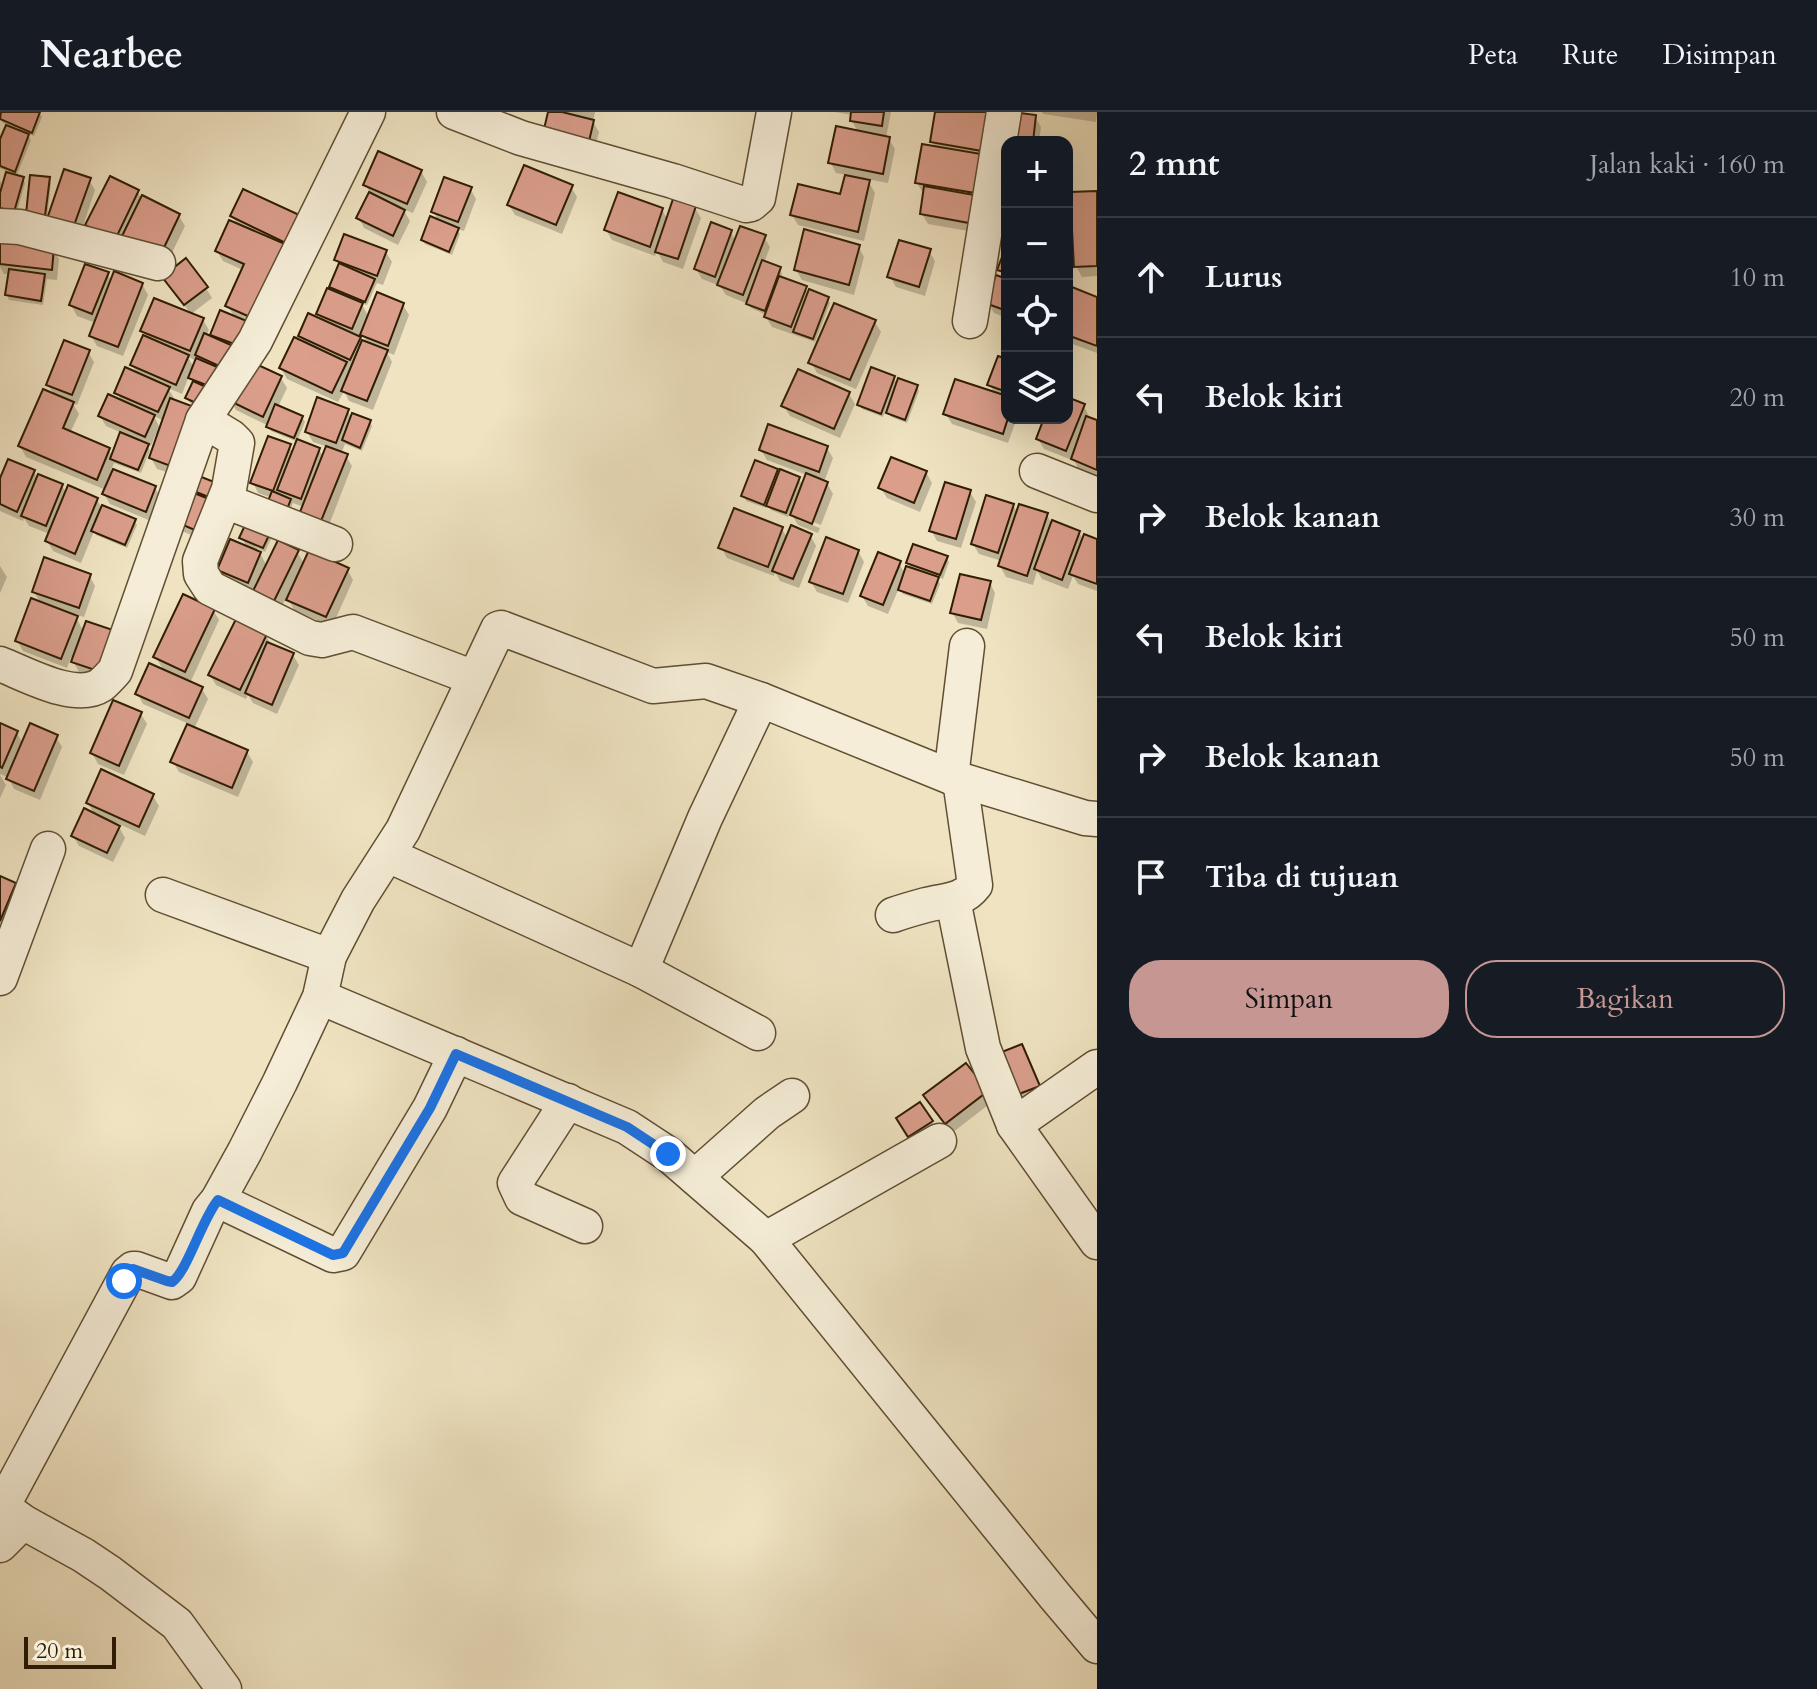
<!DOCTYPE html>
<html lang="id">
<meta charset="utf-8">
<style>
body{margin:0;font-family:Cardo,serif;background:#20242c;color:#f1f3f6}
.controls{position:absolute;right:24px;top:24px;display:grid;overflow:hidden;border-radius:16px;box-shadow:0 8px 32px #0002}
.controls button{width:72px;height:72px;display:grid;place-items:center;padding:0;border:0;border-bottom:2px solid #363941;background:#171b24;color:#f1f3f6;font:40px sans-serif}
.scale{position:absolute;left:24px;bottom:20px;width:92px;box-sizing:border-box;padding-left:8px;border:4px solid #301d04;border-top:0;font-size:22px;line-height:28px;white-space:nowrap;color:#301d04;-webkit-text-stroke:6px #f5edd7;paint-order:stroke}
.stop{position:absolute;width:24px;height:24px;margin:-18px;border:6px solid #1a73e8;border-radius:50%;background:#fff}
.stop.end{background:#1a73e8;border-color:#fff;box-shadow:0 2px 8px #0008}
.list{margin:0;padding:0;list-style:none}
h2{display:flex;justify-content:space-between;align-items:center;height:104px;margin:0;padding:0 32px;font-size:34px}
h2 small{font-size:26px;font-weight:400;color:#9ea1a6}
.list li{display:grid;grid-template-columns:52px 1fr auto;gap:24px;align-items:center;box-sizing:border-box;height:120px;padding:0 32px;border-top:2px solid #363941}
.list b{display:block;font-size:30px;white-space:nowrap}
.list em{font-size:26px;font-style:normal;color:#9ea1a6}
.actions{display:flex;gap:16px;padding:24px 32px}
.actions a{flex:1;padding:18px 0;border:2px solid #c59692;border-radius:32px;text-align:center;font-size:28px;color:#c59692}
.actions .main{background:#c59692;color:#111}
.icon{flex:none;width:44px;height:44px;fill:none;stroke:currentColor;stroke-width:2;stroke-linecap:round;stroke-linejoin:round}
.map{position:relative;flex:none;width:1097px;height:1577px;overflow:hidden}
header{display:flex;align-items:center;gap:48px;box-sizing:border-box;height:112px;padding:0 40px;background:#171b24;border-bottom:2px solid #363941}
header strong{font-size:38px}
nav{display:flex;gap:44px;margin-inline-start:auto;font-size:28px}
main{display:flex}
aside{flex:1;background:#171b24}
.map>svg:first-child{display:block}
.shadow{fill:#0003;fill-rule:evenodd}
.building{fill:#da9e8b;stroke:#301d04;stroke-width:2}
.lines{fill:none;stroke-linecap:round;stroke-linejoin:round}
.minor-casing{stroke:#604e33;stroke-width:37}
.minor{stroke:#f5edd7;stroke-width:34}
.route{stroke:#1a73e8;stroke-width:10}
</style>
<header>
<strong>Nearbee</strong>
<nav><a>Peta</a><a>Rute</a><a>Disimpan</a></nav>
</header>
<main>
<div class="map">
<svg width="1097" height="1577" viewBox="0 0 1097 1577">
<rect width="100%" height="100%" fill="#efe3c1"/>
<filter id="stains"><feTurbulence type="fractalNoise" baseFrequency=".0025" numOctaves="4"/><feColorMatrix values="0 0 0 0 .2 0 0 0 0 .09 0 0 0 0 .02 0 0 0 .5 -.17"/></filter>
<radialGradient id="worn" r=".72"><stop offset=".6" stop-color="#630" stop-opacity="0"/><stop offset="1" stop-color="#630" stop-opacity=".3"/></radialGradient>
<!-- shadow -->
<g class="shadow">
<polygon points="3,0 39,0 42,5 34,24 26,21 31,28 16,65 22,67 25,71 16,103 0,98 0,69 4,76 8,60 0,56 0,33 8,13 3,11 0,7"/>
<polygon points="548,0 595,0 593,10 599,20 591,52"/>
<polygon points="835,0 891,0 886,26 889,27 895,37 888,71 867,67 875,81 864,129 798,113 792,103 842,85 847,63 836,61 830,50 858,20 852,9 853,3"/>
<polygon points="938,0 995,0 974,120 928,112 922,102 923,81 917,71 936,37 932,30"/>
<polygon points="1042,0 1097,0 1097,3 1096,10 1043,2"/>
<polygon points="1007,1 1035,5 1041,15 1039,30 1007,30 1007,51 1001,41"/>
<polygon points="421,59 427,70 413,101 403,97 410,109 398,133 364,116 359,106 370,81 366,73"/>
<polygon points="48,67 51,71 47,107 89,68 95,78 78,129 30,106"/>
<polygon points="1007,69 1007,128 1001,127 995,117"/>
<polygon points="571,75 577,85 562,122 515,103 509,93"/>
<polygon points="470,76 476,87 464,119 457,117 460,122 452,143 425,132 423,128 439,110 433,99"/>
<polygon points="138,80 142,88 179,104 185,114 166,153 93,124 87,113"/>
<polygon points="1097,81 1097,164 1082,165 1076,154"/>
<polygon points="695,96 701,106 683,157 663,150 657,139 655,144 612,128 606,118 662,98 668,108"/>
<path d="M232,104L306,109L210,300L190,291L187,286L193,270L189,264L182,282L168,276L174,286L173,289L182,365L157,357L151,346L159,323L156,322L151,334L146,332L150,338L141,361L114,351L111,358L155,376L161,386L151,409L110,392L104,382L106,378L26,345L20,334L55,284L48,273L88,240L94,250L77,293L72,290L79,302L70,321L109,338L113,345L122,321L106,314L100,304L122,291L117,280L138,263L132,253L148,228L143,218L203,208L209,218L206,224L216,229L213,222L235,206L228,194L243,158L223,149L217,139L238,114ZM188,245L197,249L194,256ZM154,304L164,309L161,318Z"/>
<polygon points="731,120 736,130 764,125 770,135 764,151 780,157 782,162 780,167 805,176 809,183 827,186 830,191 815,230 772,215 766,205 767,203 751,196 748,192 726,183 720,174 702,167 696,157"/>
<polygon points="0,130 53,137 59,147 57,168 47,167 43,193 9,188 7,183 10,162 4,162 0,155"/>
<polygon points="858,134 864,145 854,183 802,168 796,158"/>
<polygon points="1007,138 1007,206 994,201 988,191 1006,168 999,157"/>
<polygon points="929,139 935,149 925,184 896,175 890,164"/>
<path d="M386,140L392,150L383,173L377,171L367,193L361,191L369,205L403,193L409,203L394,243L387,240L392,250L373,298L349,289L344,279L338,290L287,267L281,256L305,232L300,224L323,209L318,202L335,181L331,174L340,154L336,148ZM361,220L368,232L362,230L359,225Z"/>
<polygon points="107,162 112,170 142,172 148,183 123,244 97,234 91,224 96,211 77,204 71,193"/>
<polygon points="171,175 206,176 212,186 191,202"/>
<polygon points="1067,176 1097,187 1097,241 1067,230"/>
<polygon points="875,210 881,220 856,277 817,261 811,250"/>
<polygon points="1007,249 1007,306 1017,306 1008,331 952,312 946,302 995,282 990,273"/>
<polygon points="281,266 287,276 278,295 302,305 305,310 297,329 319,338 324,346 328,335 313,330 307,320 347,298 352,307 370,310 372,314 362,339 345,332 341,342 346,344 352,354 327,418 304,395 293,391 286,408 272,386 258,381 253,370 289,334 293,341 298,330 271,319 267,313 236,298 230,288"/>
<polygon points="894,266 898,273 917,275 919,279 907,311 891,305 886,298 883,305 862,297 859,292"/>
<polygon points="849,282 855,292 840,326 790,304 784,294"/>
<polygon points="1067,287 1083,293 1089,304 1088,307 1097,310 1097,365 1079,358 1073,346 1072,348 1044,337 1038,327 1046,306 1067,306"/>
<polygon points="827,336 833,346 824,370 827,371 833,382 821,413 798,404 798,408 820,416 818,421 798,413 790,400 788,405 771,398 768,393 766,396 746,389 744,384 777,359 779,363 798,366 803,374 807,363 767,348 761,338"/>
<polygon points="34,360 38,367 62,374 67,382 97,387 101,395 134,409 137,413 127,436 96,423 94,419 81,451 53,439 47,429 50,422 29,414 24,406 23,409 0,399 0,371"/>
<polygon points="926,360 932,371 920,400 887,386 881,376"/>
<polygon points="221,375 210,431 177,417 183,379"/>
<polygon points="970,380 976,390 961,436 937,429 931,418"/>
<polygon points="1013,393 1018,402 1047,403 1051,410 1079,420 1084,429 1097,429 1097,479 1078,472 1073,464 1068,477 1042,467 1037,459 1033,473 1006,465 1000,454 1002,449 979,442 973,432"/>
<polygon points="782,417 788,427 810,423 816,434 799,476 780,469 775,460 774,464 727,446 721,435"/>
<polygon points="269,422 271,427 265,440 257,436 267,454 297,440 305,453 347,457 353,468 332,515 294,498 287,484 280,498 254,480 225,468 219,458 247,436 242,426"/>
<polygon points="858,439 864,450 848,491 817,480 811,470"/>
<polygon points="946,445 949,450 943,467 936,464 940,472 932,492 903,482 899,476 888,502 868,494 862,484 899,451 905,462 913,458 908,451"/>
<polygon points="0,454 7,465 0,481"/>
<polygon points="89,463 95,474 84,505 74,502 84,520 103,568 79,560 71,545 67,556 23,539 17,528 41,492 34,480"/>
<polygon points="990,471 995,481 987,517 958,511 952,500"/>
<polygon points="213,498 219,508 190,571 202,577 208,587 194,617 247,640 253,650 238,685 179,660 173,650 189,612 143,592 138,582 164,560 156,545"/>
<polygon points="266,524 272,534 293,543 299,553 277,602 253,591 248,583 246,587 216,573 210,563"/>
<polygon points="141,602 147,612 124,663 98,652 92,641"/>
<polygon points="0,613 17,621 23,632 56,625 62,635 40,688 14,677 8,665 0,662"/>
<polygon points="0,663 6,673 0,686"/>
<polygon points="153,684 159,694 145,724 117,711 125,726 113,750 79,734 73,724 96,705 88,691"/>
<polygon points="0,766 15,773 21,783 0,826"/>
<polygon points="1027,944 1044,984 1019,995 1013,984"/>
<polygon points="966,953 992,990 952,1021 931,994"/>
<polygon points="920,993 934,1014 912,1028 898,1007"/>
</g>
<!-- building -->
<g class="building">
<polygon points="1,0 40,0 32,21 0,7"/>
<polygon points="548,0 562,0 594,8 586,42 541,30"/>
<polygon points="851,0 884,0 882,14 850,9"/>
<polygon points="935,0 988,0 982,39 930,30"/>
<polygon points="1012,0 1036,3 1033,30 1007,30"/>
<polygon points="6,13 29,22 15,60 0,54 0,27"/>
<polygon points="836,14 890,25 883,62 828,51"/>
<polygon points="922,32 981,42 975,81 915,71"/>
<polygon points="378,39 422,58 407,92 363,73"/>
<polygon points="524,53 573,73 556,113 507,93"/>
<polygon points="64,57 91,66 72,119 46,110"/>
<polygon points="6,60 24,65 14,100 0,96 0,81"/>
<polygon points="30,63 50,65 45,104 26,102"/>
<polygon points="845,63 870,68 858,120 790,103 798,72 840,82"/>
<polygon points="110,64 139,78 115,128 85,113"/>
<polygon points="444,65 472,75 458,110 431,100"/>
<polygon points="1007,67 1007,119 993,117"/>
<polygon points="924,74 974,83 969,111 920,102"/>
<polygon points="243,77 308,107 294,135 230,104"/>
<polygon points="1097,79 1097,154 1074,155 1070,80"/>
<polygon points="369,80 405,98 393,124 356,106"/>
<polygon points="618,80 663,96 650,135 604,118"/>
<polygon points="142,83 180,102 160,144 121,126"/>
<polygon points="673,87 696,94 678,147 655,140"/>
<polygon points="430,104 459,116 449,140 421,128"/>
<polygon points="229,108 292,135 259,209 225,194 244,152 215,139"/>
<polygon points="711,110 732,118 715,165 694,157"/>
<polygon points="740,114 766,123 743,183 717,173"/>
<polygon points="804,117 860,133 849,173 794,158"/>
<polygon points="344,122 387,138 377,164 334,148"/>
<polygon points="0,128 54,135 52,158 0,152"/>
<polygon points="899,128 931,137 919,175 887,165"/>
<polygon points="1007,132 1007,161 997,158"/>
<polygon points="186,146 208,175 184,193 162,165"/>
<polygon points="762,148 781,155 765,199 746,192"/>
<polygon points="339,151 375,167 365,190 329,175"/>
<polygon points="85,152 109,160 92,202 69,193"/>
<polygon points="9,157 45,162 41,189 5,183"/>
<polygon points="114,159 143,171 118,235 89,224"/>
<polygon points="996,163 1007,167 1007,199 985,191"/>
<polygon points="779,164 807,174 791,215 764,205"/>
<polygon points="1067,173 1097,185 1097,234 1067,223"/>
<polygon points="327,176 363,191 352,217 316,202"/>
<polygon points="809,177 829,185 813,227 793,220"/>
<polygon points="377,180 404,191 388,234 360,223"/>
<polygon points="154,186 204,206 190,239 140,219"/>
<polygon points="834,191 876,208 850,268 808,251"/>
<polygon points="220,198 254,212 245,236 210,223"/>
<polygon points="308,201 361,225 350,248 298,224"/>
<polygon points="204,221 240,237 230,259 195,243"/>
<polygon points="143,223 189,243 176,273 130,253"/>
<polygon points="294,225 347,250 332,281 279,256"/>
<polygon points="64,228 90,238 72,283 46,273"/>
<polygon points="362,228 388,238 367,289 341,279"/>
<polygon points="998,244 1007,247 1007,280 987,273"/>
<polygon points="196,246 222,257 214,276 188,266"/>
<polygon points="247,248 282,264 263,305 228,288"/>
<polygon points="125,255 170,275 158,300 114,281"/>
<polygon points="871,255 895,264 881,302 857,293"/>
<polygon points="798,257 850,280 834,317 781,294"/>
<polygon points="898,266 918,273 905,308 886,301"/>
<polygon points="955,267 1007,284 1008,306 1003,322 943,302"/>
<polygon points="193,269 215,279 207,296 185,286"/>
<polygon points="43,277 74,290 63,316 110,336 97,368 18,334"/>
<polygon points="108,282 155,303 145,325 98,304"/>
<polygon points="317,285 349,297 336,331 305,320"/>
<polygon points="1067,285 1085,292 1066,339 1036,327 1044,306 1067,306"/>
<polygon points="170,286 197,296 176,356 149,346"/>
<polygon points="275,292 303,304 294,326 266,315"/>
<polygon points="352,301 371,308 360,336 342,328"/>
<polygon points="1086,304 1097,308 1097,358 1071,347"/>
<polygon points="768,312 828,334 819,360 759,338"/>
<polygon points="120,320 149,332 138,358 110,347"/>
<polygon points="268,324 291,332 273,379 250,371"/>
<polygon points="297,327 320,336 301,387 277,378"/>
<polygon points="326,334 348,342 321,409 300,400"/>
<polygon points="891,345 927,359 914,391 878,376"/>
<polygon points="8,347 35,358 17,400 0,392 0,366"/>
<polygon points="755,348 778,357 764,393 741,384"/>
<polygon points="113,357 156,374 146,400 102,382"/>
<polygon points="780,357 800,365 786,401 766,394"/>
<polygon points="186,359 222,373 216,388 181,374"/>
<polygon points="806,361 828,370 812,412 790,403"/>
<polygon points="38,362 63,372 46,414 21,404"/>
<polygon points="945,370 971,378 956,427 929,419"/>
<polygon points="68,373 98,386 75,442 45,429"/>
<polygon points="181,376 217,390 204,422 169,407"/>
<polygon points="272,379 291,387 284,405 265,397"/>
<polygon points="986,383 1014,392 998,441 971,432"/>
<polygon points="1019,392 1048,401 1027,464 998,454"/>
<polygon points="102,393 136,407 125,433 91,419"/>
<polygon points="734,396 783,415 768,455 718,436"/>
<polygon points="1052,408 1080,419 1062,468 1034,457"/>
<polygon points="246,411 270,421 263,436 239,426"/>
<polygon points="791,413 812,422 793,467 772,459"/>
<polygon points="1084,422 1097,427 1097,472 1069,462"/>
<polygon points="826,425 859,438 843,482 809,470"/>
<polygon points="230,427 261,440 248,471 217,458"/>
<polygon points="278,428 299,438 274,489 253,479"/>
<polygon points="913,432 948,444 940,463 906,451"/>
<polygon points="309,438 349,456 326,505 286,488"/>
<polygon points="878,440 901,449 883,493 860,484"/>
<polygon points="44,445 91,462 79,496 32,480"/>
<polygon points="906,454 939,465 930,489 898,478"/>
<polygon points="960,462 991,469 981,508 950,501"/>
<polygon points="183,482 215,497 185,560 153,545"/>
<polygon points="31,486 78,504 61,547 15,529"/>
<polygon points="236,507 267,522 240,578 208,563"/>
<polygon points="86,509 113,518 98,559 71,550"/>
<polygon points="267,530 294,541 272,593 245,581"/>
<polygon points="149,551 203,575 189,606 135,582"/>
<polygon points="113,588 142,600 119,654 90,641"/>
<polygon points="0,611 18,619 2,656 0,655"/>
<polygon points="30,611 58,623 34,679 6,667"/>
<polygon points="187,612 248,638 232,676 170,650"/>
<polygon points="101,657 154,682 139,715 86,691"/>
<polygon points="84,696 120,714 107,741 71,724"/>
<polygon points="0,764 16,771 0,809"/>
<polygon points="1022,932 1040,974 1011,985 994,943"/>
<polygon points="966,951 988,979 945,1012 923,983"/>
<polygon points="920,990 933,1009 908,1025 896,1006"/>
</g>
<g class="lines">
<!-- minor casing -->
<g class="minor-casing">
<g id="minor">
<polyline points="368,0 255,229 203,308 231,325 237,331 229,377 200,449 201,462 210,476 310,526 322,528 353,520 474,566"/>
<polyline points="454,0 521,26 673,69 746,93 751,92 758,86 774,0"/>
<polyline points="0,114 20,115 158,151"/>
<polyline points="970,209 1004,0"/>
<polyline points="1037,359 1097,383"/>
<polyline points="225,389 335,432"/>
<path d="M0,552C26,562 75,590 101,573C106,569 110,564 115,559L203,308"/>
<polyline points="951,665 967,534"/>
<polyline points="388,743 641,858 758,921"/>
<polyline points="163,783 329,844"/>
<polyline points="953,788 983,936 1014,1013 1097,1130"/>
<path d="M893,803C904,799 915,796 926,793C945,788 962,790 975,773L960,668"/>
<polyline points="641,858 705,706 761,588"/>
<polyline points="0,866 48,737"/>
<polyline points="320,885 627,1015 668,1042 766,1127 1054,1483 1097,1534"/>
<polyline points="568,989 515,1071 522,1086 585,1114"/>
<polyline points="1014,1013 1097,955"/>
<polyline points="695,1065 767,1001 792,984"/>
<polyline points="218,1088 333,1143 343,1141 430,996 456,942"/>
<polyline points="766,1127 939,1029"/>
<polyline points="0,1393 23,1410 83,1443 110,1461 177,1512 224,1577"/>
<polyline points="2,1395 128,1161 133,1157 136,1157 172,1170 179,1165 209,1099 218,1088 245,1039 280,970 320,885 329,844 358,788 403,718 498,517 501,516 653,574 706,569 761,588 951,665 1085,706 1097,707"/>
<polyline points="0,1433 23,1410"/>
</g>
</g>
<!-- minor -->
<use href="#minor" class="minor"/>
</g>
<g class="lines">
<!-- route -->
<path class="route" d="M124,1169L128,1161L133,1157L167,1169L172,1170C187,1160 202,1107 218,1088L333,1143L343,1141L430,996L456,942L627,1015L668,1042"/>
</g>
<rect width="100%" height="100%" filter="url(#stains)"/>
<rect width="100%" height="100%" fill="url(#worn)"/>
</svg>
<div class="controls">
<button>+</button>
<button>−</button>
<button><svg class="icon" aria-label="locate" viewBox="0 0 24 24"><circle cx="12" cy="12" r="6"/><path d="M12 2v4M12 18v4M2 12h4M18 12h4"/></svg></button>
<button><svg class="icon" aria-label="layers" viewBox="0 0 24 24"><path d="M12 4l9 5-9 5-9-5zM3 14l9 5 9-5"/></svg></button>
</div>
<div class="scale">20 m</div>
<div class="stop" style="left:124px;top:1169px"></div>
<div class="stop end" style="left:668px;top:1042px"></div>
</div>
<aside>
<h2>2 mnt<small>Jalan kaki · 160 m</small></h2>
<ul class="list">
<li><svg class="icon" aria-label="ahead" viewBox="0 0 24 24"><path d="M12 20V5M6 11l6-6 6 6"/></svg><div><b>Lurus</b></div><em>10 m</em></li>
<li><svg class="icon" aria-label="left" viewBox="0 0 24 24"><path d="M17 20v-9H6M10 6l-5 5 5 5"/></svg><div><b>Belok kiri</b></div><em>20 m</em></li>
<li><svg class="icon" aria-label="right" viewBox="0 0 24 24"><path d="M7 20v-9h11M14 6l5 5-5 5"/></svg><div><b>Belok kanan</b></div><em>30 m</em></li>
<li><svg class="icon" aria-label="left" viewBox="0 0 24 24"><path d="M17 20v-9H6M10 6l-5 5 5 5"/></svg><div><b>Belok kiri</b></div><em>50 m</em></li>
<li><svg class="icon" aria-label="right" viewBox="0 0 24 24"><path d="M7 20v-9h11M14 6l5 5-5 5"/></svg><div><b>Belok kanan</b></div><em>50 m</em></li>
<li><svg class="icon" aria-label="arrive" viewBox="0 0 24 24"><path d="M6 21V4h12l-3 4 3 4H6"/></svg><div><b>Tiba di tujuan</b></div></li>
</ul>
<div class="actions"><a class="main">Simpan</a><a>Bagikan</a></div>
</aside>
</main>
